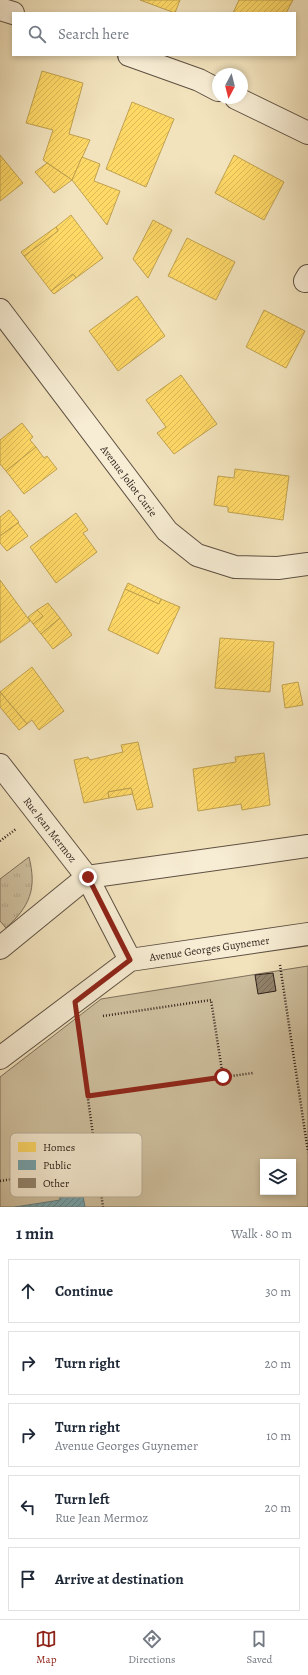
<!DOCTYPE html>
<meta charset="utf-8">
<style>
body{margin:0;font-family:Alegreya,serif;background:#f2f2f3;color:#1f2937}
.controls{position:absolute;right:12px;bottom:12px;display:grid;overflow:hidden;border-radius:0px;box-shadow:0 2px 6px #0003}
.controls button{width:36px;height:36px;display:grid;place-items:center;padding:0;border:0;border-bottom:1px solid #e0e1e3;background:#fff;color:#1f2937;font:20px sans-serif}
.compass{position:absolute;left:212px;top:68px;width:36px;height:36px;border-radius:50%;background:#fff;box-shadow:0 2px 6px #0003;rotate:187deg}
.stop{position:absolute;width:12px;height:12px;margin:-9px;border:3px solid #8f2418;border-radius:50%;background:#fff}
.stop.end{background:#8f2418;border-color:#fff;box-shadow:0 1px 4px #0008}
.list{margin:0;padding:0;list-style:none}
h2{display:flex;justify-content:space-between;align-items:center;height:52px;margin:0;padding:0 16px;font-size:17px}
h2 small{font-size:13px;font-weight:400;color:#747a83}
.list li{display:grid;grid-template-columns:26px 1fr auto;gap:12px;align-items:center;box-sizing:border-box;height:64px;margin:0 8px 8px;padding:0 8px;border:1px solid #e0e1e3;border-radius:0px}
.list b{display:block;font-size:15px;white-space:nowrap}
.list p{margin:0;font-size:13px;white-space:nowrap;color:#747a83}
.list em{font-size:13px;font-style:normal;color:#747a83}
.icon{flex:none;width:22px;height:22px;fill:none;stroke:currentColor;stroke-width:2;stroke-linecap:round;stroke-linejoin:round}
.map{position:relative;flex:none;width:308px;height:1207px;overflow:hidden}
.search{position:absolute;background:#fff;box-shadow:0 2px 6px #0003;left:12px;right:12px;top:12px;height:44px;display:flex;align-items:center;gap:10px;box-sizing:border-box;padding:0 14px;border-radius:0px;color:#747a83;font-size:15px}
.sheet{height:412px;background:#fff}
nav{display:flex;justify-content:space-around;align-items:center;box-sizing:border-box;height:56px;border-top:1px solid #e0e1e3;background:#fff;font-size:11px;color:#747a83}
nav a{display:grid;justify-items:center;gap:2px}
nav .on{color:#8f2418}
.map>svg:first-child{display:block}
.grass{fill:url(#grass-tufts);stroke:#7e705d}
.pitch{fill:#d0c2a1;stroke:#7e705d;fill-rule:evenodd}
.homes{fill:url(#homes-hatch);stroke:#c0a14f}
.public{fill:url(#public-hatch);stroke:#607d82}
.building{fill:url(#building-hatch);stroke:#2c1f19}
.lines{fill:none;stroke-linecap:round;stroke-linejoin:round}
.minor-casing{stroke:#5e5042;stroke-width:24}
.path{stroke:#2c1f19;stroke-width:2.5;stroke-dasharray:1 2;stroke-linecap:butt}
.minor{stroke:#f7edd4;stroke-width:22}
.route{stroke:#8f2418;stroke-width:5}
.labels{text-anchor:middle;stroke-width:4;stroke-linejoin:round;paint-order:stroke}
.street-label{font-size:11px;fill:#2c1f19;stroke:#f7edd4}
.key{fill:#f7edd4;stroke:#baaf9c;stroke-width:1}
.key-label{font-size:11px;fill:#2c1f19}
</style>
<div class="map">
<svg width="308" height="1207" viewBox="0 0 308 1207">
<defs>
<pattern id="grass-tufts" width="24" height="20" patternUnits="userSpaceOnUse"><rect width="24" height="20" fill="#d0c2a1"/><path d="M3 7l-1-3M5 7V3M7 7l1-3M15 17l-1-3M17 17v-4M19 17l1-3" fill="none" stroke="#b3a68a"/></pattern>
<pattern id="homes-hatch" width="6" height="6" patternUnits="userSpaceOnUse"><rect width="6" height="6" fill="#ffd966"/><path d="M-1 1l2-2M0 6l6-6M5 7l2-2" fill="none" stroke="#dbba58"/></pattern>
<pattern id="public-hatch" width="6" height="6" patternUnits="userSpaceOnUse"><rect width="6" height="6" fill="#76a5af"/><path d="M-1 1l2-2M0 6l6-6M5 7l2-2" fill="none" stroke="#61868e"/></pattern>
<pattern id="building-hatch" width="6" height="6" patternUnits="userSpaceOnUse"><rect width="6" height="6" fill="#93856e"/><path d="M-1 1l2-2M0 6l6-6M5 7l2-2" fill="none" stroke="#786c5a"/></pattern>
</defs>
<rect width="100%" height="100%" fill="#f2e3bd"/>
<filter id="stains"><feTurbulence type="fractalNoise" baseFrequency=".005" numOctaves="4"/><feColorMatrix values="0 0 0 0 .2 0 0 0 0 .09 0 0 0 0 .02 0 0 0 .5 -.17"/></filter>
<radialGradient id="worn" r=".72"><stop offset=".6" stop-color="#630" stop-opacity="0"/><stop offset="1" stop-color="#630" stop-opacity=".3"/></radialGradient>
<!-- grass -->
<path class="grass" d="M29,857C37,889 30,906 6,928L0,921V879Z"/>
<!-- pitch -->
<path class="pitch" d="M308,966V1207H0V1077L101,999ZM263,1162H293V1192H263Z"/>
<!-- homes -->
<g class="homes">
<polygon points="140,0 180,0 175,13"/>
<polygon points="239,0 293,0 286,13 233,13"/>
<polygon points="42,71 83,83 69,134 90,140 72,180 43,160 53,130 26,123"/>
<polygon points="132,102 174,119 146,187 106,169"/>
<polygon points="0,155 23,183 0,201"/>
<polygon points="234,155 284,182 264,220 215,193"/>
<polygon points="82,157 100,164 94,181 120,191 107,225 72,180"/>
<polygon points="47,163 72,180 54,193 35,172"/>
<polygon points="71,215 103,258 76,278 73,274 51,291 24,256 58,231 56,227"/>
<polygon points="153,220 172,230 148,278 133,259"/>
<polygon points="56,227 58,231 24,256 21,252"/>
<polygon points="187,238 235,262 216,300 168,276"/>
<polygon points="73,274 76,278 54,294 51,291"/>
<polygon points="137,296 165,336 118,371 89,331"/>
<polygon points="264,310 305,331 286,368 246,347"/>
<polygon points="181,375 217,424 174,454 157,433 166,427 146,400"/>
<polygon points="22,423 33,437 30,440 36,447 6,471 0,464 0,440"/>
<polygon points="36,447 44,458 47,456 57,469 24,494 6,471"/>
<polygon points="235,469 289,476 283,520 228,512 228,507 214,505 218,476 234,478"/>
<polygon points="9,510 19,522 0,536 0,517"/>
<polygon points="76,513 88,530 83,533 97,552 56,583 30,547"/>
<polygon points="18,523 28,536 7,551 0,543 0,536"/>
<polygon points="0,580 30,621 0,643"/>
<polygon points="128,583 161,599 159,604 125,589"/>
<polygon points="125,589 159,604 161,599 180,607 158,654 108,630"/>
<polygon points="48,603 60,618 41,634 33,624 43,616 37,610"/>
<polygon points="37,610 43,616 33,624 28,617"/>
<polygon points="60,618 72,635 53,649 41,634"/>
<polygon points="220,638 274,642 270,692 215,688"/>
<polygon points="32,667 64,711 39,730 32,720 27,724 0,692"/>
<polygon points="298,682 303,705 285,708 282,685"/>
<polygon points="0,692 27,724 19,730 0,707"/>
<polygon points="138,742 153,807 137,810 131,788 108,792 109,798 84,803 74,760 88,757 90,760 123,752 121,745"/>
<polygon points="264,753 270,805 242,810 241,804 198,811 193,769 236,762 235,757"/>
<polygon points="131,788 133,794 109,798 108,792"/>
</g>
<!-- public -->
<polygon class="public" points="76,1181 78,1197 83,1196 85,1207 15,1207 60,1200 58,1184"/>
<!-- building -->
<polygon class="building" points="273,973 276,991 258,994 255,975"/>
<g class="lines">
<!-- minor casing -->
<g class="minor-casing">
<g id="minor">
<polyline points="0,9 13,13"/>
<polyline points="129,55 199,80 218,90"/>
<polyline points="236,98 308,133"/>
<polyline points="305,281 308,276"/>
<path id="s1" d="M0,310L167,531L197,555L235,567L278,568L308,564"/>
<path id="s2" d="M0,765L87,877L130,960"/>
<polyline points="0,948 87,877 308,846"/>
<path id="s3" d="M0,1058L130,960L308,934"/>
</g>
</g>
<!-- path -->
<g class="path">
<polyline points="0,841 16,829"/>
<polyline points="280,965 308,1152"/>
<polyline points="103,1016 211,1000 223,1077"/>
<polyline points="79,1034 103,1207"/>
<polyline points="88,1096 253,1073"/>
<polyline points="0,1181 98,1166"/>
</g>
<!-- minor -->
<use href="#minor" class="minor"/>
</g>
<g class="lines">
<!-- route -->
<polyline class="route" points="88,877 130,960 75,1002 88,1096 223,1077"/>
</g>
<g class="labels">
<!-- street labels -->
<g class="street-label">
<text dy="4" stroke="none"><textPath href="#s1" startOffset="214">Avenue Joliot Curie</textPath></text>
<text dy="4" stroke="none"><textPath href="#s2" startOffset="82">Rue Jean Mermoz</textPath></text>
<text dy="4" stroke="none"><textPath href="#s3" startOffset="243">Avenue Georges Guynemer</textPath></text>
</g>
</g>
<!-- legend -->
<rect x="10" y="1133" width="132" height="64" rx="6" class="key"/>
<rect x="18" y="1142" width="18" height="10" fill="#ffd966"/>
<rect x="18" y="1160" width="18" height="10" fill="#76a5af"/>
<rect x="18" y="1178" width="18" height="10" fill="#93856e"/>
<g class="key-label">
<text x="43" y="1151">Homes</text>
<text x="43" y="1169">Public</text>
<text x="43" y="1187">Other</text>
</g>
<rect width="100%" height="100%" filter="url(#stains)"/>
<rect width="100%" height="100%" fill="url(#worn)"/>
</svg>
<div class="controls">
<button><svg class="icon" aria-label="layers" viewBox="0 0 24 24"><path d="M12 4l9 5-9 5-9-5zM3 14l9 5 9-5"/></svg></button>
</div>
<svg class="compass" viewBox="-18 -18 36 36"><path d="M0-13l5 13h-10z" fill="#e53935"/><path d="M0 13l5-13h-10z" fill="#747a83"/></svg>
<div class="stop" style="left:223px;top:1077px"></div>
<div class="stop end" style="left:88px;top:877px"></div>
<div class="search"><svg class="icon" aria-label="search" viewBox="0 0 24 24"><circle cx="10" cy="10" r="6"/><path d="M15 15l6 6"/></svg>Search here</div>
</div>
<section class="sheet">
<h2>1 min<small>Walk · 80 m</small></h2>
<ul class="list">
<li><svg class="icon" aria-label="ahead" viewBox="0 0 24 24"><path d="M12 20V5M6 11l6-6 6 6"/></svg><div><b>Continue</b></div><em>30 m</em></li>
<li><svg class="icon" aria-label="right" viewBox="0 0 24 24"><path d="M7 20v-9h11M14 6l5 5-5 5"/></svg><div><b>Turn right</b></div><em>20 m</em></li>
<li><svg class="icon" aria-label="right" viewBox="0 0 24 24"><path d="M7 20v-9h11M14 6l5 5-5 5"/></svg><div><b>Turn right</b><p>Avenue Georges Guynemer</p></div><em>10 m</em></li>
<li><svg class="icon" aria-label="left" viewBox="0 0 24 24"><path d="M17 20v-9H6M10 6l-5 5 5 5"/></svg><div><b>Turn left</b><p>Rue Jean Mermoz</p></div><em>20 m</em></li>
<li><svg class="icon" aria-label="arrive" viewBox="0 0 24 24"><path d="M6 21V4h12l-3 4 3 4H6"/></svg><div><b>Arrive at destination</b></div></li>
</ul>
</section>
<nav>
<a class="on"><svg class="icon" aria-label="map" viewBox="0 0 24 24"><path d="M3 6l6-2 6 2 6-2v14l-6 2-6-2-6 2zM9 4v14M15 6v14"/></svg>Map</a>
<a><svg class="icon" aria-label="directions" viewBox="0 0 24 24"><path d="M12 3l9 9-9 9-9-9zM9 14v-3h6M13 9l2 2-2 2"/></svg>Directions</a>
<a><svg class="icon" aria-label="saved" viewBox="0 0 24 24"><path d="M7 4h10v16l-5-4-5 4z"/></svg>Saved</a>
</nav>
